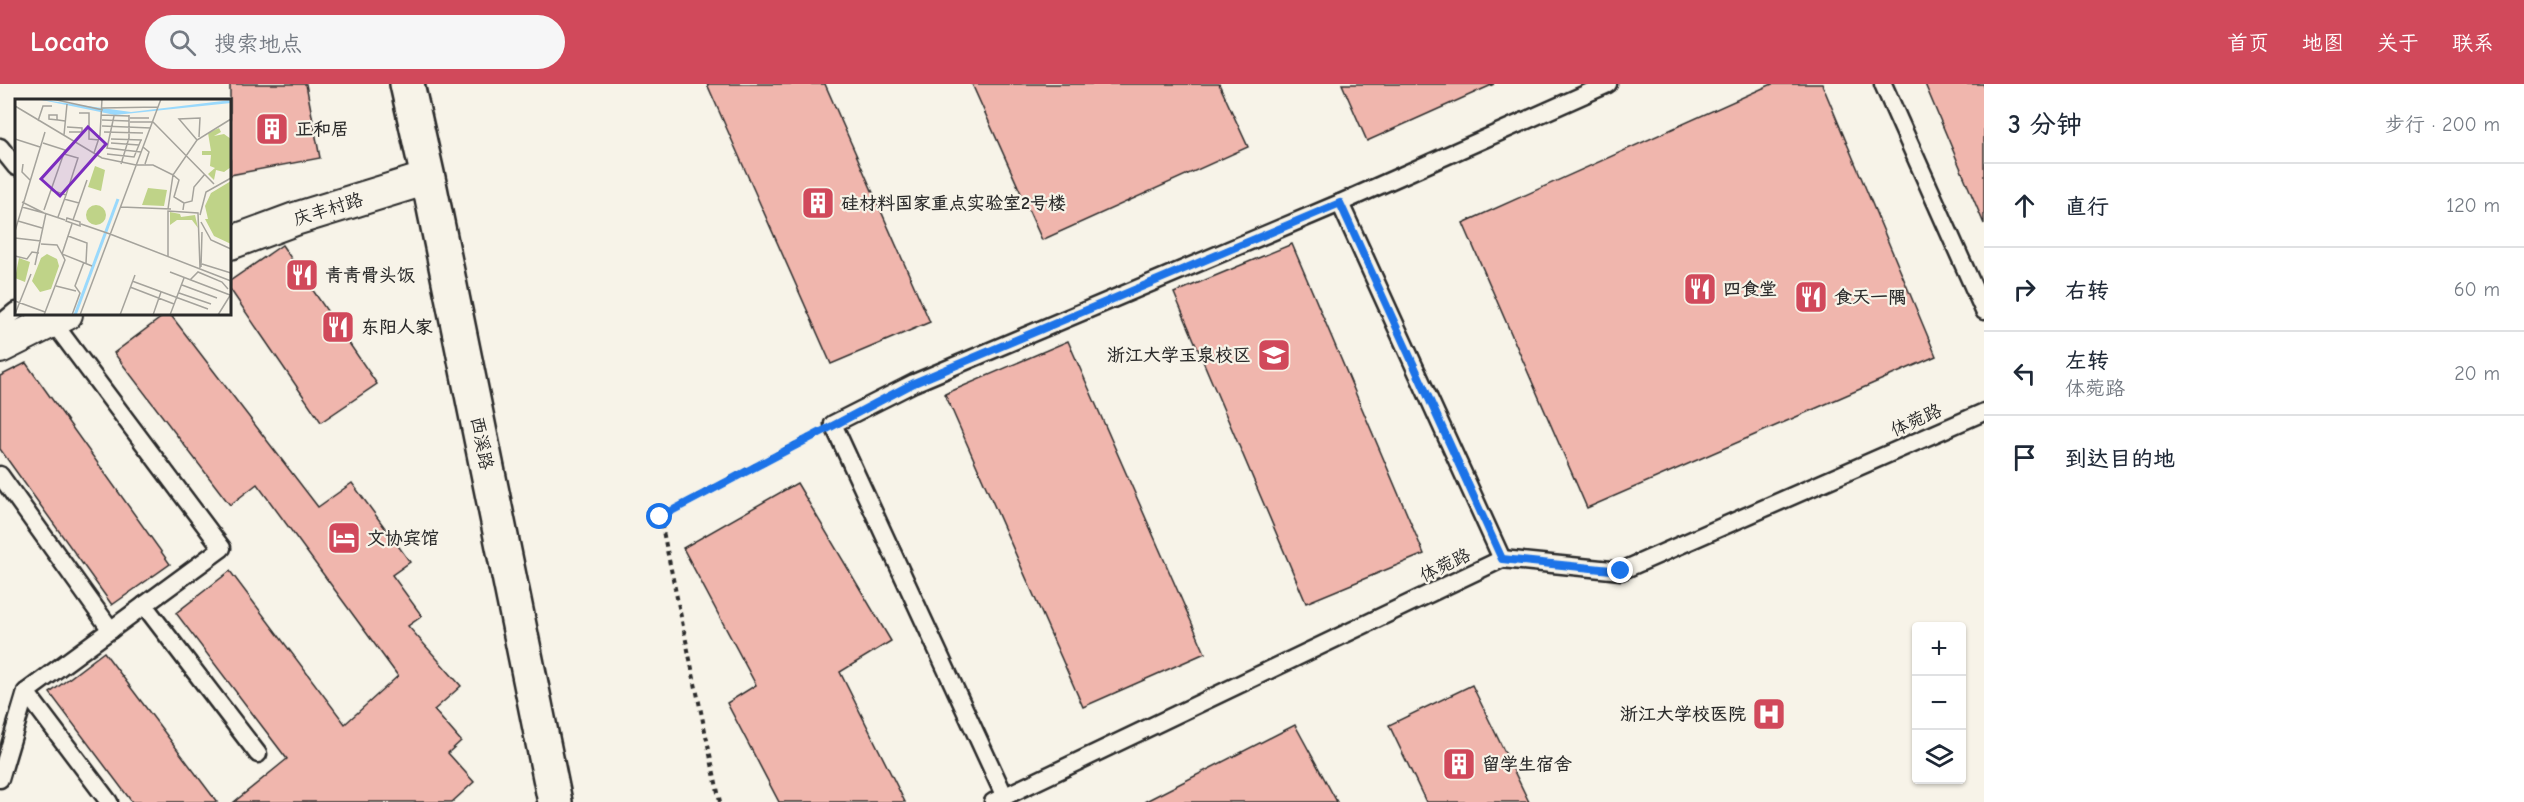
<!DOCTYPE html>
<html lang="zh">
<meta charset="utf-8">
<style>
body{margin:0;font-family:"Comic Neue","LXGW WenKai TC",sans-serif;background:#f6f6f7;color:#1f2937}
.controls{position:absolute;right:18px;bottom:18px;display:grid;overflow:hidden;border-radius:6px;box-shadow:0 2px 4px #0004}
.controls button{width:54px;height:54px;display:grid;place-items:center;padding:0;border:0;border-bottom:2px solid #e0e1e3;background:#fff;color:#1f2937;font:30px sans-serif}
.stop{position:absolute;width:18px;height:18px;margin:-14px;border:4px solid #1a73e8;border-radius:50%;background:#fff}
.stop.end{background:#1a73e8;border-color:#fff;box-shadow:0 2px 6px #0008}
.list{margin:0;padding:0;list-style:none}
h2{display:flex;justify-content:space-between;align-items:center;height:78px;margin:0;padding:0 24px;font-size:26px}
h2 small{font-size:20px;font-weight:400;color:#747a83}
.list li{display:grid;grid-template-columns:39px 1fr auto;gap:18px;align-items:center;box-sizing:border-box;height:84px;padding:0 24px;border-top:2px solid #e0e1e3}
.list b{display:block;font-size:22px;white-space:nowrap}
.list p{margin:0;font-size:20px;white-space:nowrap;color:#747a83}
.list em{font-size:20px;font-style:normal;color:#747a83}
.icon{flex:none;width:33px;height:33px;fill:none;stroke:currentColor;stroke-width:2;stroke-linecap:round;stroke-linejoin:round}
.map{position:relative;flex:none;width:1984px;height:718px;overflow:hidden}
header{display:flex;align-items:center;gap:36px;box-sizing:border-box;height:84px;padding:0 30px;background:#d1495b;color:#fff}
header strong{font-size:28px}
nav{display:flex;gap:33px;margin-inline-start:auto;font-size:21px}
.search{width:420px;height:54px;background:#f6f6f7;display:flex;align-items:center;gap:15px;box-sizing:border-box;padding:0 21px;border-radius:33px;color:#747a83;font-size:22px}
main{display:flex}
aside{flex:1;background:#fff}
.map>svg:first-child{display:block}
.building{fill:#f0b6ad;stroke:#2b2b2b;stroke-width:1.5}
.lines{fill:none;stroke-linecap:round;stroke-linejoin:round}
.lane-casing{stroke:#2b2b2b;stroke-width:21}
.street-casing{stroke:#2b2b2b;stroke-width:36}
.secondary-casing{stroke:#2b2b2b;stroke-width:38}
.path{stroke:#2b2b2b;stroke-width:4;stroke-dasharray:4.5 4.5;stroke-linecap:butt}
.lane{stroke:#f7f3e8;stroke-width:16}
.street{stroke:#f7f3e8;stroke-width:32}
.secondary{stroke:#f7f3e8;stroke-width:33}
.route{stroke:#1a73e8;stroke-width:8}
.labels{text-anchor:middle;stroke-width:4.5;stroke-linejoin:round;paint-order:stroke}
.poi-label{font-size:18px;font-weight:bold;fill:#2b2b2b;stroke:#f7f3e8;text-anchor:start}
.street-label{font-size:18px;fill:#2b2b2b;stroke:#f7f3e8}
.inset-river{fill:none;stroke:#9ad9fc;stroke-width:3}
.inset-road{fill:none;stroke:#a5a39c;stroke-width:1.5}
.view{fill:#7b2cbf;fill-opacity:0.15;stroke:#7b2cbf;stroke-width:3}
.inset-edge{fill:none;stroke:#2b2b2b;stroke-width:3}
</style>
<header>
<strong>Locato</strong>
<div class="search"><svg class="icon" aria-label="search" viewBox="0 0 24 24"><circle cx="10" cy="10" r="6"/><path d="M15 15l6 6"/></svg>搜索地点</div>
<nav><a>首页</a><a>地图</a><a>关于</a><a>联系</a></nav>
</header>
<main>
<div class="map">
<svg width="1984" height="718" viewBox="0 0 1984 718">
<rect width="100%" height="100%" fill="#f7f3e8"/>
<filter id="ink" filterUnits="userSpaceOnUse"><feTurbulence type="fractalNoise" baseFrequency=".0167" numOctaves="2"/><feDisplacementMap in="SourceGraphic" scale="12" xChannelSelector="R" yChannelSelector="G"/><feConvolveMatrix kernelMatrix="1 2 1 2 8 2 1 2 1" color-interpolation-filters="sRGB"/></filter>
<g filter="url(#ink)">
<!-- building -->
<g class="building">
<polygon points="230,0 306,0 320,74 230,91"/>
<polygon points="707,0 825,0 930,238 831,280"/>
<polygon points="972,0 1219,0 1248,63 1042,156"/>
<polygon points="1342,0 1494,0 1367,57"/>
<polygon points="1772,0 1822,0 1936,272 1587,424 1463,139"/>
<polygon points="1925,0 1984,0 1984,140"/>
<polygon points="1292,160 1424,470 1306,519 1174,209"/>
<polygon points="282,161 377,300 321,338 230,205 230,197"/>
<polygon points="166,230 170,230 318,423 352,399 410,478 392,491 422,532 408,542 461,602 434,626 461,657 448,669 474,698 452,718 234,718 287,675 176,529 230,487 345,640 398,592 257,400 230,421 114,269"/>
<polygon points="1068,257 1205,569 1083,623 945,310"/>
<polygon points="26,279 170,480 112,521 0,365 0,292"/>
<polygon points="797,399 891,557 840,588 905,718 779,718 727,619 756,601 683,464"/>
<polygon points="104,568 217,718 132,718 50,609"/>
<polygon points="1472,601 1529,718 1426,718 1389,641"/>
<polygon points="1295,641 1337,718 1144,718"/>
</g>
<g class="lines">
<!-- lane casing -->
<g class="lane-casing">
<g id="lane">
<polyline points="1883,0 1984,227"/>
<polyline points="0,63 16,83"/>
<polyline points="1340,119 1502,475"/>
<polyline points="0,240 16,227"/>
<polyline points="0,391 111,546"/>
<polyline points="144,521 258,670"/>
<polyline points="26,608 109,718"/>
<polyline points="0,695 26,608 222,464 52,237"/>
<polyline points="1005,713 833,340 914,299 1340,119 1608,0"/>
<polyline points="993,718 1502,475 1621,487 1984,328"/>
</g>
</g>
<!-- street casing -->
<g class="street-casing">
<g id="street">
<polyline points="230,159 295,135 428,94"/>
<polyline points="0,263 66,230"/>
</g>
</g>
<!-- secondary casing -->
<g class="secondary-casing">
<polyline id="secondary" points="407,0 428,94 555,718"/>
</g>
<!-- path -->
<polyline class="path" points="720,718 660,433 809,353"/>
<!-- lane -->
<use href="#lane" class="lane"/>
<!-- street -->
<use href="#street" class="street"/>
<!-- secondary -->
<use href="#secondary" class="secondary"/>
</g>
</g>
<g class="lines" filter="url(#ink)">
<!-- route -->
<polyline class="route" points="660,433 914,299 1340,119 1502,475 1621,487"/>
</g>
<!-- icons -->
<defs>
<g id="building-square" transform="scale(1.725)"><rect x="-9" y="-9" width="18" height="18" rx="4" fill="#d1495b" stroke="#f7f3e8"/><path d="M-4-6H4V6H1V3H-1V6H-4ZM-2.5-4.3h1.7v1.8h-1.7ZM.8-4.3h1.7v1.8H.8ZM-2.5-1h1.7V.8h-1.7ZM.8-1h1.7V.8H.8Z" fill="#fff"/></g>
<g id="restaurant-square" transform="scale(1.725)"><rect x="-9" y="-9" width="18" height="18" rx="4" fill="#d1495b" stroke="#f7f3e8"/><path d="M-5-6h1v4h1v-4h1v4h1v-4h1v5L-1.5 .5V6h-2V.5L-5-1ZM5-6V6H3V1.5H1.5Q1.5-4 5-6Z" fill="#fff"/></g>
<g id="university-square" transform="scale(1.725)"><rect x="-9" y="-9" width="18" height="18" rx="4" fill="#d1495b" stroke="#f7f3e8"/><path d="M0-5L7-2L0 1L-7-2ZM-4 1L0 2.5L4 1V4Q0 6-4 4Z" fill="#fff"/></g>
<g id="hotel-square" transform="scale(1.725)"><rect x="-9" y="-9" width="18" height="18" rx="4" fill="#d1495b" stroke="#f7f3e8"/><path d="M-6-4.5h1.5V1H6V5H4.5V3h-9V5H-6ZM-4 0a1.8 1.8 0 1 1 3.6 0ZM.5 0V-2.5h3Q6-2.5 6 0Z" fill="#fff"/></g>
<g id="hospital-square" transform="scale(1.725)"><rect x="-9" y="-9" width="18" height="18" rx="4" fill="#d1495b" stroke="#f7f3e8"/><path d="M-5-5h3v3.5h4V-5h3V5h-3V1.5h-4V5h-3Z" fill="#fff"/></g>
</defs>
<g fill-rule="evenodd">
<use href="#building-square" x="272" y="45"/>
<use href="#building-square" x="818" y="119"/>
<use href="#restaurant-square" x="302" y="191"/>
<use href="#restaurant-square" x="1700" y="205"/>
<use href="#restaurant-square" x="1811" y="213"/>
<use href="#restaurant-square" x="338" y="243"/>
<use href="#university-square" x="1274" y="271"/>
<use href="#hotel-square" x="344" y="454"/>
<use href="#hospital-square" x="1769" y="630"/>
<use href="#building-square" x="1459" y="680"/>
</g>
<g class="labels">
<!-- poi labels -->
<g class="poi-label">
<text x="295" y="51">正和居</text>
<text x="841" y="125">硅材料国家重点实验室2号楼</text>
<text x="325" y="197">青青骨头饭</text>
<text x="1723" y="211">四食堂</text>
<text x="1834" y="219">食天一隅</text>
<text x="361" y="249">东阳人家</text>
<text x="1251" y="277" text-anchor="end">浙江大学玉泉校区</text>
<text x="367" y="460">文协宾馆</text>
<text x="1746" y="636" text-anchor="end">浙江大学校医院</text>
<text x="1482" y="686">留学生宿舍</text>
</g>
<!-- street labels -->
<g class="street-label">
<text transform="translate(328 125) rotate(-17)" y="6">庆丰村路</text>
<text transform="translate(1916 336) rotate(-24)" y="6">体菀路</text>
<text transform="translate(482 359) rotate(79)" y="6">西溪路</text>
<text transform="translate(1445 481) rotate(-26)" y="6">体菀路</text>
</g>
</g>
<!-- overview -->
<g transform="translate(15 15)">
<rect width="216" height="216" fill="#f7f3e8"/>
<path d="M204,29L206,33L199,37L209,35L216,40V68L209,73L201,71L199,81L193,75L200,69L195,67L196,56H187V52H196L193,34ZM80,67L90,71L86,92L73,88ZM216,82V145L199,137L190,120H193L190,107L196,94ZM133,89L152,91L149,107L127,106ZM71 116a10 10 0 1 1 20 0a10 10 0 1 1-20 0ZM155,113L165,115L166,118L180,116L183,129L177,121H162L155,126ZM32,155L42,160L44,167L36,190L25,193L17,182L26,159ZM4,159L15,163L10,183L0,179Z" fill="#bfd388"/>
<path d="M22,0L116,13L216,1V4L100,16Z" fill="#9ad9fc"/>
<path class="inset-river" d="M60,216L103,100"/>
<path class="inset-road" d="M37,0L88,11M0,7L87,59L121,66M87,9L143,8M64,14H74V40L84,41M86,16L114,17M99,17L92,49L126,53M115,19H134M42,21V16H34V20L43,21L50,22M87,21L114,22M23,22L28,7H37M115,23H138L199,85M87,27L136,29M52,28L67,29V33H54M89,33L128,34M49,36L52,5M0,40L25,48M96,40L127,41M182,41L164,20L185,19L184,38M28,44L50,51L29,111M96,44L124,46M128,48L134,53L130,65M79,54L85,36L87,0M49,55L63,59L51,96M92,55L119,58L126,41M8,65L7,73L15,81M106,65L114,39V16M122,66H138L158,76L182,41L216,20M36,91L51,96L43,118M49,100L64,104L58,121M7,103L29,114L7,108M64,104L72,81M106,108L156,110M153,110L158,76L164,81L159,98L169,104M168,111L169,104L177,102L179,88L190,75M29,114L50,121M185,116L191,93L216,79M52,119L65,123V127L51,122ZM3,122L27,129M186,123L196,141L216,150M66,125L95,135M0,132L30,33M95,135L216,182M53,137L72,144L71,164M0,139L26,142M26,145L42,146L47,155L77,167M0,157L12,160L17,153L24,154M153,157V112L183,114L185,169M187,165L216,174M20,166L31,114M186,168L187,133M155,173L215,196M175,181L183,173L207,183L213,190M117,182L193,210M167,186L202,199M41,187L61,192M115,188L159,205M164,194L196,205M0,202L30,213M0,215L16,175M29,216L50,161L47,155L57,125M57,216L65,194L60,187L69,163M65,216L146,0M105,216L120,176M138,216L146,193M155,216L169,179M203,216L216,195"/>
<path class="view" d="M73,28L91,45L45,97L26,80Z"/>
<rect width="216" height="216" class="inset-edge"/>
</g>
</svg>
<div class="controls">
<button>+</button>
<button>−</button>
<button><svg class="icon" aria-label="layers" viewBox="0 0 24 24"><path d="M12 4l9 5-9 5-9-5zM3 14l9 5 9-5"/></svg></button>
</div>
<div class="stop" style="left:660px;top:433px"></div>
<div class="stop end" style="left:1621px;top:487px"></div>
</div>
<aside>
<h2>3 分钟<small>步行 · 200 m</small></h2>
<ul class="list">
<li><svg class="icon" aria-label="ahead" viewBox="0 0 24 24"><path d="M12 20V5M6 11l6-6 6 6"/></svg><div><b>直行</b></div><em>120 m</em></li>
<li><svg class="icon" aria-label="right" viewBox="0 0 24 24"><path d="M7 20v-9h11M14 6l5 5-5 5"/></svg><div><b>右转</b></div><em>60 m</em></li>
<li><svg class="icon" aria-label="left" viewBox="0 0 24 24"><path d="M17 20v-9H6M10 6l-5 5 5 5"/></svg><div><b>左转</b><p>体菀路</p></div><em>20 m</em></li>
<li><svg class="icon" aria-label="arrive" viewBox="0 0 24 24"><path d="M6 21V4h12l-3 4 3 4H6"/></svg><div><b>到达目的地</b></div></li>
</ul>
</aside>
</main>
